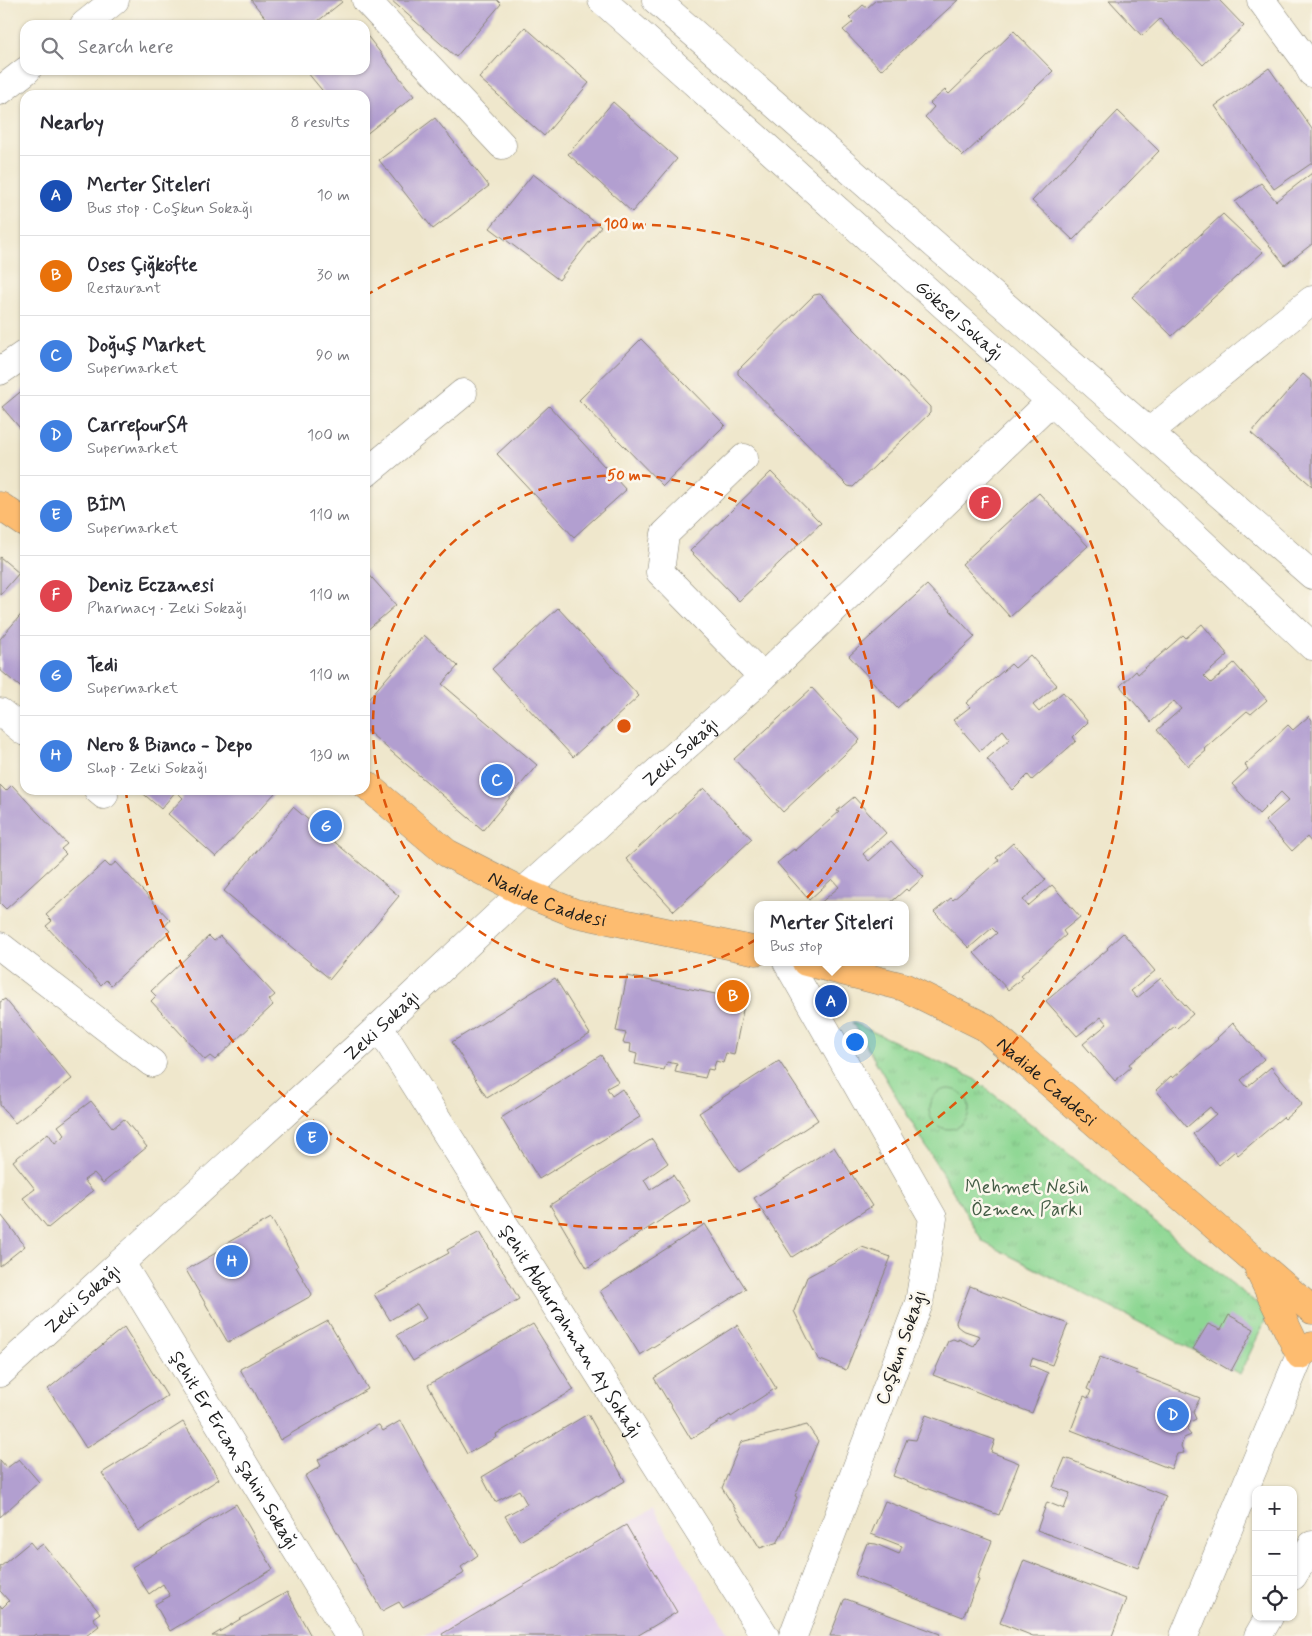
<!DOCTYPE html>
<meta charset="utf-8">
<style>
body{margin:0;font-family:Mynerve,sans-serif;background:#f2f2f3;color:#2b2b33}
.controls{position:absolute;right:15px;bottom:15px;display:grid;overflow:hidden;border-radius:10px;box-shadow:0 1px 4px #0004}
.controls button{width:45px;height:45px;display:grid;place-items:center;padding:0;border:0;border-bottom:1px solid #e1e1e2;background:#fff;color:#2b2b33;font:25px sans-serif}
.you{position:absolute;left:854px;top:1041px;width:18px;height:18px;margin:-12px;border:4px solid #fff;border-radius:50%;background:#1a73e8;box-shadow:0 0 0 8px #1a73e833}
.badge{display:grid;place-items:center;width:32px;height:32px;border-radius:50%;background:#0f766e;color:#fff;font-size:16px;font-weight:700}
.pin{position:absolute;translate:-50% -50%;border:2px solid #fff;box-shadow:0 1px 5px #0006}
.popup{position:absolute;left:754px;top:901px;width:155px;height:65px;box-sizing:border-box;display:grid;place-content:center;border-radius:10px;background:#fff;filter:drop-shadow(0 1px 4px #0005);font-size:16px;white-space:nowrap;color:#7c7c81}
.popup b{font-size:19px;color:#2b2b33}
.popup::after{content:'';position:absolute;left:50%;top:100%;margin-left:-10px;border:10px solid transparent;border-top-color:#fff}
.list{margin:0;padding:0;list-style:none}
h2{display:flex;justify-content:space-between;align-items:center;height:65px;margin:0;padding:0 20px;font-size:21px}
h2 small{font-size:16px;font-weight:400;color:#7c7c81}
.list li{display:grid;grid-template-columns:32px 1fr auto;gap:15px;align-items:center;box-sizing:border-box;height:80px;padding:0 20px;border-top:1px solid #e1e1e2}
.list b{display:block;font-size:19px;white-space:nowrap}
.list p{margin:0;font-size:16px;white-space:nowrap;color:#7c7c81}
.list em{font-size:16px;font-style:normal;color:#7c7c81}
.icon{flex:none;width:28px;height:28px;fill:none;stroke:currentColor;stroke-width:2;stroke-linecap:round;stroke-linejoin:round}
.map{position:relative;flex:none;width:1312px;height:1636px;overflow:hidden}
.search{position:absolute;background:#fff;box-shadow:0 1px 4px #0004;left:20px;top:20px;width:350px;height:55px;display:flex;align-items:center;gap:12px;box-sizing:border-box;padding:0 18px;border-radius:15px;color:#7c7c81;font-size:19px}
.panel{position:absolute;background:#fff;box-shadow:0 1px 4px #0004;left:20px;top:90px;width:350px;height:705px;border-radius:15px}
.map>svg:first-child{display:block}
.built{fill:#e7d2ef}
.park{fill:url(#park-tufts);stroke:#547a58}
.pitch{fill:#8dd793;stroke:#547a58}
.building{fill:#b29fd0}
.lines{fill:none;stroke-linecap:round;stroke-linejoin:round}
.minor-casing{stroke:#868274;stroke-width:29}
.major-casing{stroke:#868274;stroke-width:29}
.minor{stroke:#fff;stroke-width:28}
.major{stroke:#fdbc70;stroke-width:28}
.ring{fill:none;stroke:#de560d;stroke-width:2.5;stroke-dasharray:9 6}
.labels{text-anchor:middle;stroke-width:5;stroke-linejoin:round;paint-order:stroke}
.street-label{font-size:19px;fill:#1c1c1c;stroke:#fbf7ec}
.park-label{font-size:19px;fill:#445d46;stroke:#fbf7ec}
.centre{fill:#de560d;stroke:#fbf7ec;stroke-width:2.5}
.ring-label{font-size:15px;text-anchor:middle;font-weight:bold;fill:#de560d;stroke:#fbf7ec;stroke-width:5;stroke-linejoin:round;paint-order:stroke}
</style>
<div class="map">
<svg width="1312" height="1636" viewBox="0 0 1312 1636">
<defs>
<pattern id="park-tufts" width="24" height="20" patternUnits="userSpaceOnUse" patternTransform="scale(1.25)"><rect width="24" height="20" fill="#8dd793"/><path d="M3 7l-1-3M5 7V3M7 7l1-3M15 17l-1-3M17 17v-4M19 17l1-3" fill="none" stroke="#79b87e"/></pattern>
</defs>
<rect width="100%" height="100%" fill="#fbf7ec"/>
<filter id="ink" filterUnits="userSpaceOnUse"><feTurbulence type="fractalNoise" baseFrequency=".02" numOctaves="2"/><feDisplacementMap in="SourceGraphic" scale="10" xChannelSelector="R" yChannelSelector="G"/><feConvolveMatrix kernelMatrix="1 2 1 2 8 2 1 2 1" color-interpolation-filters="sRGB"/></filter>
<filter id="wash" filterUnits="userSpaceOnUse"><feTurbulence type="fractalNoise" baseFrequency=".0096" numOctaves="4" result="noise"/><feDisplacementMap in="SourceGraphic" scale="20" xChannelSelector="R" yChannelSelector="G"/><feGaussianBlur stdDeviation="1.12" result="paint"/><feColorMatrix in="noise" values="0 0 0 0 0 0 0 0 0 0 0 0 0 0 0 0 0 1.4 0 .05"/><feComposite in="paint" operator="in"/></filter>
<g filter="url(#wash)">
<rect width="100%" height="100%" fill="#efe7cc"/>
<!-- built -->
<polygon class="built" points="653,1509 730,1636 424,1636"/>
<!-- park -->
<polygon class="park" points="852,1022 973,1078 1269,1313 1240,1374 983,1242"/>
<!-- pitch -->
<circle class="pitch" cx="949" cy="1109" r="20"/>
<g id="blocks">
<!-- building -->
<g class="building">
<polygon points="251,0 341,0 342,2 313,25 271,25"/>
<polygon points="391,0 497,0 501,4 456,57"/>
<polygon points="876,0 958,0 881,70 843,30 853,22 849,18 863,5 867,8"/>
<polygon points="1109,0 1219,0 1244,26 1203,65 1160,19 1142,36"/>
<polygon points="525,27 589,83 544,136 479,78"/>
<polygon points="1014,31 1053,71 963,156 925,117 934,107 930,103 945,90 949,94"/>
<polygon points="365,33 414,96 365,135 365,95 326,95 307,72 310,70 365,70"/>
<polygon points="1269,68 1312,129 1312,163 1274,189 1215,106"/>
<polygon points="613,102 677,159 632,212 568,154"/>
<polygon points="1118,111 1159,151 1073,240 1032,201"/>
<polygon points="435,118 489,186 433,229 379,160"/>
<polygon points="1312,173 1312,244 1285,265 1235,202 1261,183 1276,201"/>
<polygon points="533,174 601,227 559,280 490,228"/>
<polygon points="1223,214 1263,252 1172,336 1132,297"/>
<polygon points="820,294 930,407 930,413 853,487 848,486 738,374 738,370 814,295"/>
<polygon points="641,339 725,425 663,486 579,400"/>
<polygon points="1303,374 1312,382 1312,486 1251,433"/>
<polygon points="25,388 25,434 2,407"/>
<polygon points="549,406 626,490 574,537 497,454"/>
<polygon points="771,472 821,523 739,601 690,551"/>
<polygon points="1039,493 1088,546 1010,617 962,564"/>
<polygon points="0,557 19,573 0,595"/>
<polygon points="365,570 396,605 365,632"/>
<polygon points="927,585 975,637 897,708 849,656"/>
<polygon points="558,608 639,696 573,757 492,669"/>
<polygon points="25,610 25,691 0,670 0,639"/>
<polygon points="1202,624 1228,655 1204,676 1211,683 1234,663 1267,700 1251,714 1247,711 1204,749 1206,751 1188,766 1157,730 1181,709 1174,701 1151,722 1120,686 1136,671 1138,674 1183,635 1186,638"/>
<polygon points="424,635 458,666 442,684 537,765 483,830 365,729 365,703"/>
<polygon points="1030,655 1057,685 1033,705 1039,712 1063,692 1088,722 1073,737 1076,741 1032,780 1028,775 1013,790 987,759 1010,739 1003,730 980,751 953,720 970,707 966,703 1011,664 1015,668"/>
<polygon points="812,688 860,740 783,812 734,759"/>
<polygon points="1309,716 1312,720 1312,843 1307,837 1292,851 1265,821 1289,800 1281,792 1259,814 1232,784 1248,769 1245,765 1288,725 1293,730"/>
<polygon points="0,785 6,791 12,785 67,844 61,849 66,854 6,909 0,903"/>
<polygon points="704,788 752,839 674,911 626,859"/>
<polygon points="139,790 272,790 275,793 216,857 168,814 183,798 176,791 161,809"/>
<polygon points="854,797 886,833 863,854 869,861 891,841 924,877 908,891 906,889 888,905 818,905 839,887 832,879 809,900 777,863 794,849 795,851 839,812 837,811"/>
<polygon points="293,807 399,896 330,979 224,891"/>
<polygon points="1013,843 1046,880 1023,900 1028,906 1052,885 1080,917 1063,931 1066,935 1021,975 1023,978 1008,990 974,953 997,933 992,928 969,948 934,912 951,898 953,900 999,860 996,858"/>
<polygon points="105,862 110,867 116,862 170,920 165,926 170,931 111,985 106,980 101,985 46,926 52,921 46,915"/>
<polygon points="1123,933 1155,971 1131,991 1137,998 1161,978 1193,1014 1177,1028 1175,1026 1129,1064 1131,1067 1115,1081 1083,1044 1107,1024 1101,1017 1077,1036 1046,1001 1108,949 1107,948"/>
<polygon points="209,936 214,941 220,936 275,995 269,1000 273,1005 215,1060 210,1056 205,1060 151,1001 156,996 151,991"/>
<polygon points="627,976 745,1000 734,1055 726,1053 723,1063 716,1061 713,1070 708,1069 705,1078 675,1072 677,1064 667,1062 664,1070 635,1064 637,1054 630,1052 631,1044 623,1043 626,1033 616,1031"/>
<polygon points="555,978 590,1034 487,1098 452,1042"/>
<polygon points="5,999 72,1079 15,1123 0,1105 0,1002"/>
<polygon points="1233,1023 1264,1059 1241,1080 1247,1087 1271,1067 1302,1104 1285,1119 1283,1117 1238,1155 1235,1151 1219,1165 1193,1134 1216,1114 1210,1107 1187,1127 1156,1090 1171,1076 1173,1078 1218,1039 1217,1038"/>
<polygon points="601,1055 618,1082 607,1088 612,1096 622,1089 640,1117 539,1179 501,1118"/>
<polygon points="779,1061 818,1120 739,1172 699,1113"/>
<polygon points="91,1101 113,1128 124,1119 147,1147 103,1183 94,1173 84,1180 93,1191 48,1228 23,1198 35,1189 13,1161 48,1133 55,1143 65,1135 58,1126"/>
<polygon points="652,1139 668,1163 644,1180 650,1190 673,1175 690,1201 587,1268 550,1205"/>
<polygon points="834,1147 872,1206 792,1257 754,1198"/>
<polygon points="0,1216 2,1216 25,1246 0,1266"/>
<polygon points="271,1218 298,1266 296,1267 312,1294 311,1296 229,1342 227,1341 186,1270 228,1246 227,1243"/>
<polygon points="705,1224 746,1289 640,1355 600,1291"/>
<polygon points="480,1232 519,1299 413,1361 397,1335 426,1318 417,1304 390,1320 374,1294 449,1253 447,1250"/>
<polygon points="862,1247 891,1257 846,1370 818,1359 794,1311 807,1277"/>
<polygon points="970,1286 1068,1324 1052,1365 1032,1358 1030,1365 1048,1373 1032,1413 933,1375 948,1341 953,1339 958,1341 958,1339 974,1346 980,1336 962,1330 957,1326 956,1322"/>
<polygon points="1229,1315 1254,1329 1231,1371 1193,1349 1208,1324 1221,1330"/>
<polygon points="328,1321 368,1389 280,1440 252,1387 251,1388 240,1369"/>
<polygon points="533,1324 574,1390 496,1434 497,1437 467,1454 428,1385"/>
<polygon points="737,1325 776,1388 731,1417 730,1415 691,1439 654,1378"/>
<polygon points="124,1327 167,1396 86,1448 48,1389"/>
<polygon points="1100,1357 1137,1371 1136,1373 1200,1398 1193,1412 1196,1419 1190,1422 1187,1430 1191,1435 1184,1438 1181,1446 1184,1453 1177,1454 1171,1469 1071,1430 1084,1396 1088,1398 1091,1391 1087,1389"/>
<polygon points="588,1414 625,1481 598,1497 597,1495 520,1541 505,1516 527,1504 519,1490 495,1502 482,1477"/>
<polygon points="926,1415 995,1440 991,1452 1019,1463 999,1515 893,1476 907,1439 916,1440"/>
<polygon points="400,1421 401,1421 440,1493 478,1555 461,1567 464,1572 463,1574 403,1608 399,1602 382,1611 305,1476 321,1466 318,1460 319,1459 354,1441 378,1425 379,1425 383,1431"/>
<polygon points="183,1422 219,1479 139,1531 102,1473"/>
<polygon points="807,1425 818,1441 795,1496 797,1497 778,1542 760,1548 722,1488 741,1442"/>
<polygon points="1065,1458 1166,1496 1138,1568 1037,1530 1047,1502 1064,1509 1070,1493 1053,1487"/>
<polygon points="19,1459 39,1482 0,1517 0,1460 7,1468"/>
<polygon points="885,1501 992,1541 977,1579 979,1580 963,1617 857,1576 855,1574 867,1543 876,1544 899,1554 902,1546 871,1534"/>
<polygon points="236,1504 273,1569 170,1631 155,1604 170,1596 163,1584 149,1594 132,1567"/>
<polygon points="626,1525 677,1612 637,1636 443,1636 442,1634"/>
<polygon points="30,1542 36,1549 43,1544 100,1613 93,1618 99,1626 86,1636 37,1636 36,1634 33,1636 0,1636 0,1605 2,1608 9,1601 0,1591 0,1571 1,1569 0,1567"/>
<polygon points="1024,1560 1126,1599 1112,1636 1033,1636 1000,1623"/>
<polygon points="287,1592 311,1636 212,1636 242,1618"/>
<polygon points="846,1599 940,1634 939,1636 830,1636 844,1600"/>
</g>
</g>
</g>
<g filter="url(#ink)">
<use href="#blocks" fill-opacity="0" stroke="#868274" stroke-width="1"/>
<g class="lines">
<!-- minor casing -->
<g class="minor-casing">
<g id="minor">
<polyline points="366,0 502,145"/>
<path id="s1" d="M602,0L1051,401L1312,646"/>
<polyline points="656,0 1312,575"/>
<polyline points="1261,0 1304,58 1312,73"/>
<polyline points="84,25 115,0"/>
<polyline points="0,91 27,70"/>
<polyline points="0,371 25,354"/>
<polyline points="1149,432 1312,300"/>
<polyline points="744,458 665,534 660,572 763,677"/>
<polyline points="365,474 463,393"/>
<polyline points="0,712 25,732"/>
<polyline points="98,790 104,795"/>
<polyline points="0,946 152,1063"/>
<polyline points="787,962 933,1218 919,1303 793,1636"/>
<path id="s2" d="M379,1027L765,1636"/>
<path id="s3" d="M121,1263L349,1636"/>
<path id="s4" d="M0,1373L379,1027L523,892L763,677L1051,401"/>
<polyline points="1293,1576 1312,1545"/>
<polyline points="1184,1636 1300,1355"/>
<polyline points="1258,1636 1269,1617"/>
</g>
</g>
<!-- major casing -->
<g class="major-casing">
<g id="major">
<polyline points="0,506 25,523"/>
<path id="s5" d="M365,784L447,853L523,892L575,913L757,951"/>
<path id="s6" d="M806,962L904,987L985,1027L1312,1310"/>
<polyline points="1259,1270 1300,1355 1312,1346"/>
</g>
</g>
<!-- minor -->
<use href="#minor" class="minor"/>
<!-- major -->
<use href="#major" class="major"/>
</g>
</g>
<!-- distance rings -->
<g class="ring">
<circle cx="624" cy="726" r="251"/>
<path d="M365 296A502 502 0 1 1 126 792"/>
</g>
<g class="labels">
<!-- street labels -->
<g class="street-label">
<text dy="7" stroke="none"><textPath href="#s1" startOffset="480">Göksel Sokağı</textPath></text>
<text dy="7" stroke="none"><textPath href="#s4" startOffset="921">Zeki Sokağı</textPath></text>
<text dy="7" stroke="none"><textPath href="#s5" startOffset="218">Nadide Caddesi</textPath></text>
<text dy="7" stroke="none"><textPath href="#s4" startOffset="516">Zeki Sokağı</textPath></text>
<text dy="7" stroke="none"><textPath href="#s6" startOffset="274">Nadide Caddesi</textPath></text>
<text dy="7" stroke="none"><textPath href="#s4" startOffset="111">Zeki Sokağı</textPath></text>
<text dy="7" stroke="none"><textPath href="#s2" startOffset="360">Şehit Abdurrahman Ay Sokağı</textPath></text>
<text transform="translate(900 1347) rotate(-71)" y="7">Coşkun Sokağı</text>
<text dy="7" stroke="none"><textPath href="#s3" startOffset="219">Şehit Er Ercan Şahin Sokağı</textPath></text>
</g>
<!-- park labels -->
<g class="park-label">
<text x="1027" y="1193">Mehmet Nesih<tspan x="1027" dy="22">Özmen Parkı</tspan></text>
</g>
</g>
<circle cx="624" cy="726" r="8" class="centre"/>
<g class="ring-label">
<text x="624" y="229">100 m</text>
<text x="624" y="480">50 m</text>
</g>
</svg>
<div class="controls">
<button>+</button>
<button>−</button>
<button><svg class="icon" aria-label="locate" viewBox="0 0 24 24"><circle cx="12" cy="12" r="6"/><path d="M12 2v4M12 18v4M2 12h4M18 12h4"/></svg></button>
</div>
<div class="you"></div>
<div class="pin badge" style="left:831px;top:1001px;background:#1a4fb4">A</div>
<div class="popup"><b>Merter Siteleri</b>Bus stop</div>
<div class="pin badge" style="left:733px;top:996px;background:#e8710a">B</div>
<div class="pin badge" style="left:497px;top:780px;background:#3f7fe0">C</div>
<div class="pin badge" style="left:1173px;top:1415px;background:#3f7fe0">D</div>
<div class="pin badge" style="left:312px;top:1138px;background:#3f7fe0">E</div>
<div class="pin badge" style="left:985px;top:503px;background:#e0444e">F</div>
<div class="pin badge" style="left:326px;top:826px;background:#3f7fe0">G</div>
<div class="pin badge" style="left:232px;top:1261px;background:#3f7fe0">H</div>
<div class="search"><svg class="icon" aria-label="search" viewBox="0 0 24 24"><circle cx="10" cy="10" r="6"/><path d="M15 15l6 6"/></svg>Search here</div>
<section class="panel">
<h2>Nearby<small>8 results</small></h2>
<ul class="list">
<li><span class="badge" style="background:#1a4fb4">A</span><div><b>Merter Siteleri</b><p>Bus stop · Coşkun Sokağı</p></div><em>10 m</em></li>
<li><span class="badge" style="background:#e8710a">B</span><div><b>Oses Çiğköfte</b><p>Restaurant</p></div><em>30 m</em></li>
<li><span class="badge" style="background:#3f7fe0">C</span><div><b>Doğuş Market</b><p>Supermarket</p></div><em>90 m</em></li>
<li><span class="badge" style="background:#3f7fe0">D</span><div><b>CarrefourSA</b><p>Supermarket</p></div><em>100 m</em></li>
<li><span class="badge" style="background:#3f7fe0">E</span><div><b>BİM</b><p>Supermarket</p></div><em>110 m</em></li>
<li><span class="badge" style="background:#e0444e">F</span><div><b>Deniz Eczanesi</b><p>Pharmacy · Zeki Sokağı</p></div><em>110 m</em></li>
<li><span class="badge" style="background:#3f7fe0">G</span><div><b>Tedi</b><p>Supermarket</p></div><em>110 m</em></li>
<li><span class="badge" style="background:#3f7fe0">H</span><div><b>Nero &amp; Bianco - Depo</b><p>Shop · Zeki Sokağı</p></div><em>130 m</em></li>
</ul>
</section>
</div>
